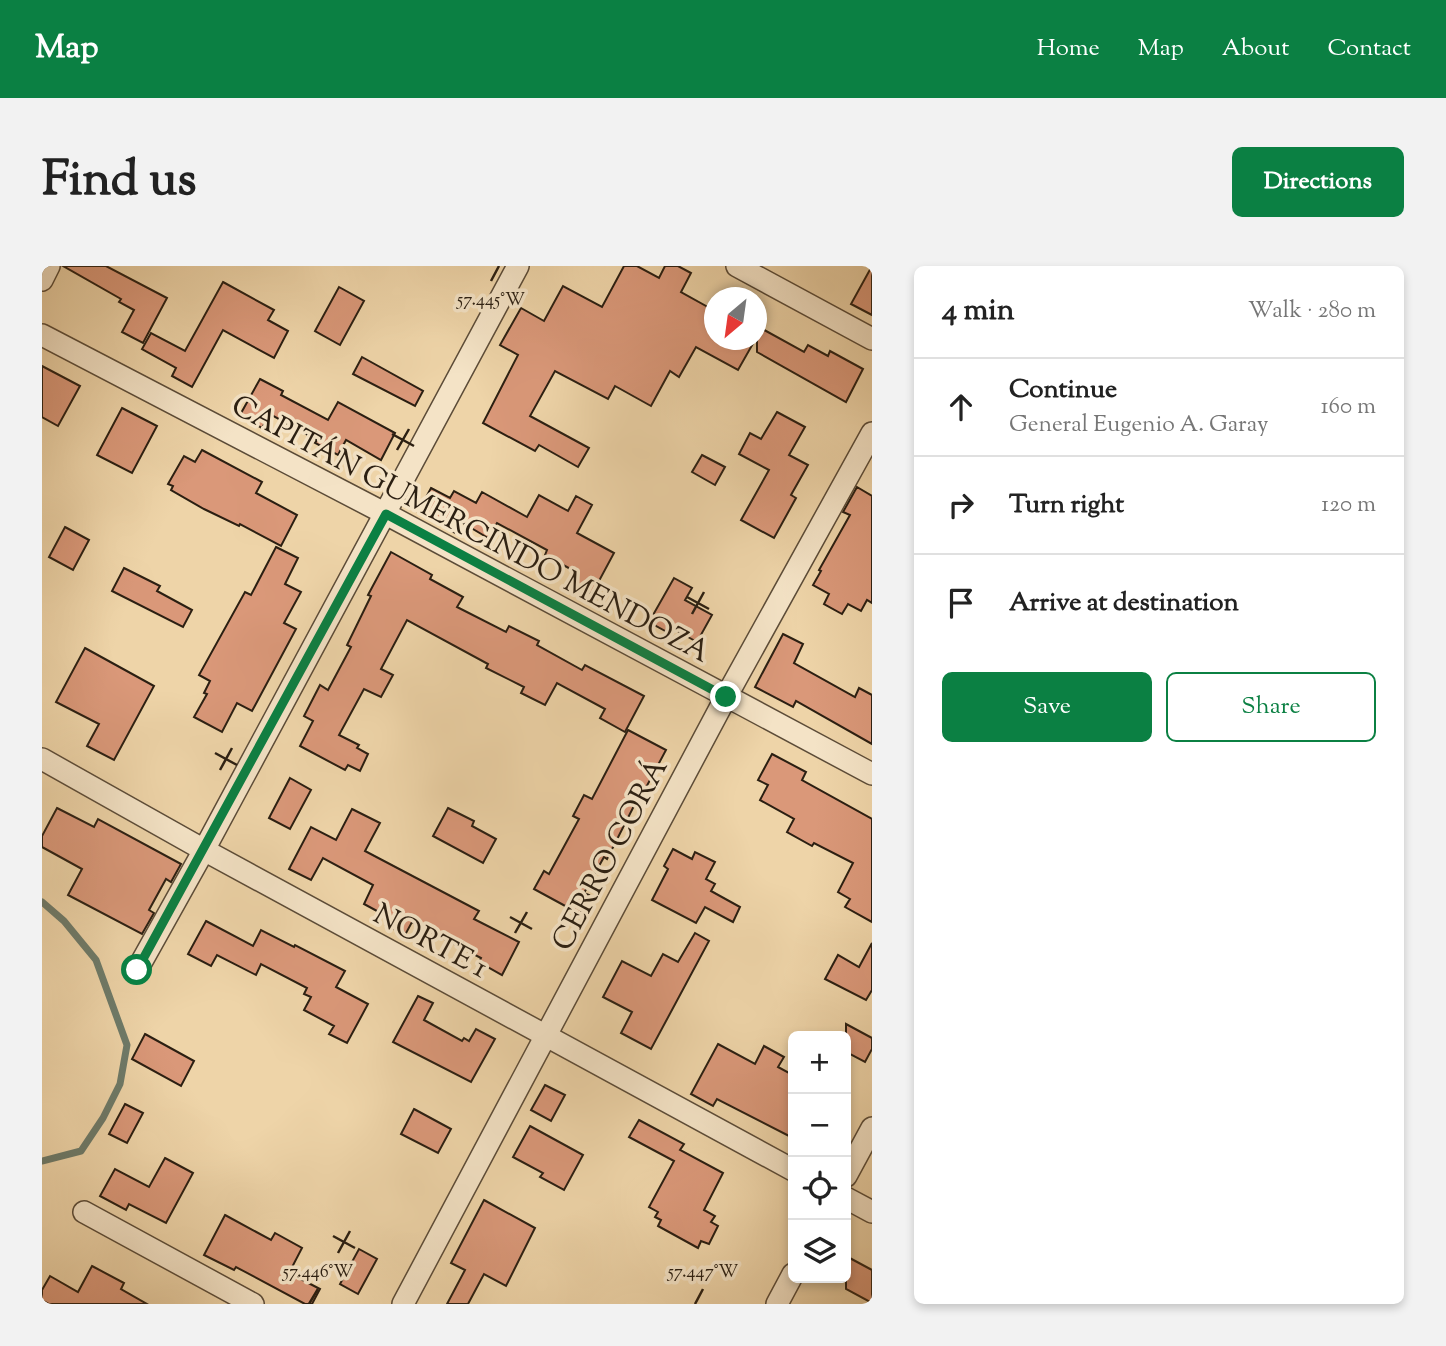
<!DOCTYPE html>
<meta charset="utf-8">
<style>
body{margin:0;font-family:"Sorts Mill Goudy",serif;background:#f2f2f2;color:#222}
.controls{position:absolute;right:21px;bottom:21px;display:grid;overflow:hidden;border-radius:10px;box-shadow:0 4px 10px #0003}
.controls button{width:63px;height:63px;display:grid;place-items:center;padding:0;border:0;border-bottom:2px solid #e0e0e0;background:#fff;color:#222;font:35px sans-serif}
.compass{position:absolute;left:662px;top:21px;width:63px;height:63px;border-radius:50%;background:#fff;box-shadow:0 4px 10px #0003;rotate:209deg}
.stop{position:absolute;width:21px;height:21px;margin:-16px;border:5px solid #0b8043;border-radius:50%;background:#fff}
.stop.end{background:#0b8043;border-color:#fff;box-shadow:0 2px 7px #0008}
.list{margin:0;padding:0;list-style:none}
h2{display:flex;justify-content:space-between;align-items:center;height:91px;margin:0;padding:0 28px;font-size:30px}
h2 small{font-size:23px;font-weight:400;color:#767676}
.list li{display:grid;grid-template-columns:46px 1fr auto;gap:21px;align-items:center;box-sizing:border-box;height:98px;padding:0 28px;border-top:2px solid #e0e0e0}
.list b{display:block;font-size:26px;white-space:nowrap}
.list p{margin:0;font-size:23px;white-space:nowrap;color:#767676}
.list em{font-size:23px;font-style:normal;color:#767676}
.actions{display:flex;gap:14px;padding:21px 28px}
.actions a{flex:1;padding:16px 0;border:2px solid #0b8043;border-radius:10px;text-align:center;font-size:24px;color:#0b8043}
.actions .main{background:#0b8043;color:#fff}
.icon{flex:none;width:38px;height:38px;fill:none;stroke:currentColor;stroke-width:2;stroke-linecap:round;stroke-linejoin:round}
.map{position:relative;flex:none;width:830px;height:1038px;overflow:hidden;border-radius:10px}
header{display:flex;align-items:center;gap:42px;box-sizing:border-box;height:98px;padding:0 35px;background:#0b8043;color:#fff}
header strong{font-size:33px}
nav{display:flex;gap:38px;margin-inline-start:auto;font-size:24px}
.intro{display:flex;align-items:center;justify-content:space-between;box-sizing:border-box;height:168px;padding:0 42px}
h1{margin:0;font-size:49px}
.button{padding:18px 32px;border-radius:10px;background:#0b8043;color:#fff;font-size:24px;font-weight:700}
main{display:flex;gap:42px;padding:0 42px}
aside{flex:1;background:#fff;border-radius:10px;box-shadow:0 4px 10px #0003}
.map>svg:first-child{display:block}
.lines{fill:none;stroke-linecap:round;stroke-linejoin:round}
.stream{stroke:#6e7b6a;stroke-width:7}
.building{fill:#da9879;stroke:#2b1f12;stroke-width:2}
.minor-casing{stroke:#5c4c38;stroke-width:24}
.minor{stroke:#f4e3c6;stroke-width:21}
.route{stroke:#0b8043;stroke-width:9}
.ticks{fill:none;stroke:#2b1f12;stroke-width:2.5}
.labels{text-anchor:middle;stroke-width:7;stroke-linejoin:round;paint-order:stroke}
.street-label{font-size:30px;fill:#2b1f12;stroke:#f4e3c6}
.ticks-label{font-size:18px;text-anchor:middle;fill:#2b1f12;stroke:#f4e3c6;stroke-width:7;stroke-linejoin:round;paint-order:stroke}
</style>
<header>
<strong>Map</strong>
<nav><a>Home</a><a>Map</a><a>About</a><a>Contact</a></nav>
</header>
<div class="intro"><h1>Find us</h1><a class="button">Directions</a></div>
<main>
<div class="map">
<svg width="830" height="1038" viewBox="0 0 830 1038">
<rect width="100%" height="100%" fill="#eed4a8"/>
<filter id="stains"><feTurbulence type="fractalNoise" baseFrequency=".00286" numOctaves="4"/><feColorMatrix values="0 0 0 0 .2 0 0 0 0 .09 0 0 0 0 .02 0 0 0 .5 -.17"/></filter>
<radialGradient id="worn" r=".72"><stop offset=".6" stop-color="#630" stop-opacity="0"/><stop offset="1" stop-color="#630" stop-opacity=".3"/></radialGradient>
<g class="lines">
<!-- stream -->
<polyline class="stream" points="0,636 22,655 54,694 85,779 78,818 61,852 39,885 0,895"/>
</g>
<!-- building -->
<g class="building">
<polygon points="21,0 64,0 125,32 101,77 80,66 92,44 77,36 79,33"/>
<polygon points="582,0 595,0 617,12 623,0 636,0 649,7 639,26 673,45 673,74 713,74 696,104 654,81 637,111 628,105 609,140 573,120 566,133 513,105 488,150 547,182 536,201 497,179 493,185 441,157 476,89 458,79 479,42 502,55 521,20 560,41"/>
<polygon points="830,0 830,49 809,38"/>
<polygon points="181,16 232,44 226,54 246,65 232,92 181,64 150,121 130,110 134,102 100,83 109,67 143,85"/>
<polygon points="297,21 322,35 298,79 273,65"/>
<polygon points="715,60 762,86 766,79 786,90 788,85 821,103 804,136 715,86"/>
<polygon points="320,91 381,125 373,140 311,108"/>
<polygon points="0,100 38,120 16,160 0,151"/>
<polygon points="218,113 241,125 239,129 286,154 296,136 353,167 339,194 304,174 296,189 273,177 275,174 228,148 220,162 198,149"/>
<polygon points="80,142 115,160 90,207 55,189"/>
<polygon points="735,146 763,161 747,189 766,199 749,229 754,232 732,272 699,254 727,204 697,188 708,167 719,173"/>
<polygon points="160,184 220,216 214,227 255,249 239,280 198,258 197,260 162,243 129,224 131,220 126,218 142,190 153,196"/>
<polygon points="660,189 683,201 673,219 650,206"/>
<polygon points="815,221 830,230 830,337 825,334 819,345 806,338 800,348 782,338 787,328 771,319 779,305 777,304 808,249 801,246"/>
<polygon points="389,222 408,232 412,225 434,237 440,226 485,251 497,229 526,245 534,230 550,239 535,267 572,287 550,328 529,317 534,306 503,289 505,284 455,257 446,272 419,256 413,267 376,246"/>
<polygon points="23,261 47,274 31,304 7,291"/>
<polygon points="234,281 256,292 243,318 259,326 242,357 254,363 210,445 195,437 180,466 152,451 165,428 162,427 168,415 157,409 203,326 209,329"/>
<polygon points="349,286 390,309 388,313 421,331 415,341 464,366 467,360 497,375 495,379 540,404 543,399 602,430 583,466 558,452 563,443 515,417 503,439 479,427 482,421 444,402 446,398 365,354 339,403 351,409 339,431 322,423 297,469 317,479 315,482 326,488 318,505 306,499 303,504 258,480 271,455 262,450 278,419 286,424 309,381 305,379 329,330 326,329"/>
<polygon points="82,302 118,320 115,325 150,344 141,361 70,325"/>
<polygon points="632,312 650,322 643,334 670,349 655,376 628,361 625,366 607,356"/>
<polygon points="741,368 761,378 752,397 813,431 817,422 830,429 830,478 754,435 751,441 713,421"/>
<polygon points="43,382 112,420 72,494 45,480 57,458 14,436"/>
<polygon points="586,464 624,484 600,529 598,528 565,593 562,591 542,627 547,629 538,648 492,623 502,605 507,608 537,553 531,550 542,529 550,533"/>
<polygon points="730,488 764,506 760,514 830,553 830,656 803,641 808,633 796,626 811,597 772,577 770,580 745,566 752,553 718,534 726,519 716,514"/>
<polygon points="248,512 269,524 248,563 227,552"/>
<polygon points="15,542 52,561 56,553 139,598 129,616 124,613 107,644 112,647 100,668 26,629 40,603 0,581 0,570"/>
<polygon points="406,542 432,555 430,560 454,573 441,597 391,570"/>
<polygon points="310,543 338,557 323,585 437,645 432,653 477,676 460,709 437,696 439,692 370,656 363,669 344,659 348,652 322,638 331,619 281,592 269,614 247,603 269,561 294,574"/>
<polygon points="631,583 650,593 653,586 673,596 664,613 673,618 669,625 698,641 691,656 663,641 654,657 610,634 626,603 622,600"/>
<polygon points="164,655 211,680 219,664 252,681 253,679 303,705 294,721 326,738 305,777 287,768 292,760 262,744 269,731 262,728 265,722 219,698 214,709 175,689 169,700 146,688"/>
<polygon points="653,667 667,675 609,783 579,767 590,746 561,731 580,695 609,710 621,688 636,696"/>
<polygon points="830,677 830,724 824,734 783,713 796,689 817,701"/>
<polygon points="376,730 391,737 382,754 420,775 422,772 427,775 434,763 453,773 429,816 351,776"/>
<polygon points="804,758 830,772 830,783 823,796 804,786"/>
<polygon points="103,768 152,795 139,820 90,793"/>
<polygon points="676,778 713,798 722,780 742,791 736,801 751,809 751,872 675,833 671,840 649,828"/>
<polygon points="503,819 523,829 509,855 489,844"/>
<polygon points="83,838 101,847 85,877 67,868"/>
<polygon points="372,843 409,863 396,887 359,868"/>
<polygon points="597,854 642,878 638,884 681,907 662,944 673,950 669,956 676,960 667,978 659,975 656,982 616,960 619,954 613,951 616,946 607,941 632,895 587,871"/>
<polygon points="488,860 541,889 522,924 498,911 501,907 471,891"/>
<polygon points="123,892 151,907 124,957 87,938 84,944 58,930 73,903 107,921"/>
<polygon points="442,934 493,962 464,1020 442,1008 426,1038 405,1038 423,1004 409,997"/>
<polygon points="183,949 229,974 233,967 260,982 247,1007 278,1023 270,1038 263,1038 194,1001 192,1004 162,989"/>
<polygon points="317,983 335,993 316,1028 298,1018"/>
<polygon points="804,990 830,1004 830,1037 804,1023"/>
<polygon points="50,1000 82,1017 79,1023 105,1038 7,1038 0,1034 0,1024 8,1010 36,1026"/>
</g>
<g class="lines">
<!-- minor casing -->
<g class="minor-casing">
<g id="minor">
<polyline points="695,0 830,73"/>
<polyline points="0,14 7,0"/>
<polyline points="0,69 344,248 830,508"/>
<polyline points="0,493 162,584 751,904"/>
<polyline points="95,704 162,584 476,0"/>
<polyline points="804,910 830,862"/>
<polyline points="804,932 830,946"/>
<polyline points="42,946 211,1038"/>
<polyline points="361,1038 684,431 830,167"/>
<polyline points="735,1038 751,1008"/>
</g>
</g>
<!-- minor -->
<use href="#minor" class="minor"/>
</g>
<g class="lines">
<!-- route -->
<polyline class="route" points="95,704 344,248 684,431"/>
</g>
<!-- ticks -->
<path class="ticks" d="M449,15L457,0M350,168L372,180M355,184L367,163M645,331L667,343M650,348L662,326M173,487L195,499M178,504L190,482M468,651L490,663M473,667L485,646M291,970L313,982M296,987L308,965M267,1038L276,1023M653,1038L661,1023"/>
<g class="labels">
<!-- street labels -->
<g class="street-label">
<text transform="translate(429 262) rotate(28)" y="10">CAPITÁN GUMERCINDO MENDOZA</text>
<text transform="translate(567 588) rotate(-62)" y="10">CERRO CORÁ</text>
<text transform="translate(389 674) rotate(28)" y="10">NORTE 1</text>
</g>
</g>
<g class="ticks-label">
<text x="449" y="39">57.445°W</text>
<text x="276" y="1011">57.446°W</text>
<text x="661" y="1011">57.447°W</text>
</g>
<rect width="100%" height="100%" filter="url(#stains)"/>
<rect width="100%" height="100%" fill="url(#worn)"/>
</svg>
<div class="controls">
<button>+</button>
<button>−</button>
<button><svg class="icon" aria-label="locate" viewBox="0 0 24 24"><circle cx="12" cy="12" r="6"/><path d="M12 2v4M12 18v4M2 12h4M18 12h4"/></svg></button>
<button><svg class="icon" aria-label="layers" viewBox="0 0 24 24"><path d="M12 4l9 5-9 5-9-5zM3 14l9 5 9-5"/></svg></button>
</div>
<svg class="compass" viewBox="-18 -18 36 36"><path d="M0-13l5 13h-10z" fill="#e53935"/><path d="M0 13l5-13h-10z" fill="#767676"/></svg>
<div class="stop" style="left:95px;top:704px"></div>
<div class="stop end" style="left:684px;top:431px"></div>
</div>
<aside>
<h2>4 min<small>Walk · 280 m</small></h2>
<ul class="list">
<li><svg class="icon" aria-label="ahead" viewBox="0 0 24 24"><path d="M12 20V5M6 11l6-6 6 6"/></svg><div><b>Continue</b><p>General Eugenio A. Garay</p></div><em>160 m</em></li>
<li><svg class="icon" aria-label="right" viewBox="0 0 24 24"><path d="M7 20v-9h11M14 6l5 5-5 5"/></svg><div><b>Turn right</b></div><em>120 m</em></li>
<li><svg class="icon" aria-label="arrive" viewBox="0 0 24 24"><path d="M6 21V4h12l-3 4 3 4H6"/></svg><div><b>Arrive at destination</b></div></li>
</ul>
<div class="actions"><a class="main">Save</a><a>Share</a></div>
</aside>
</main>
